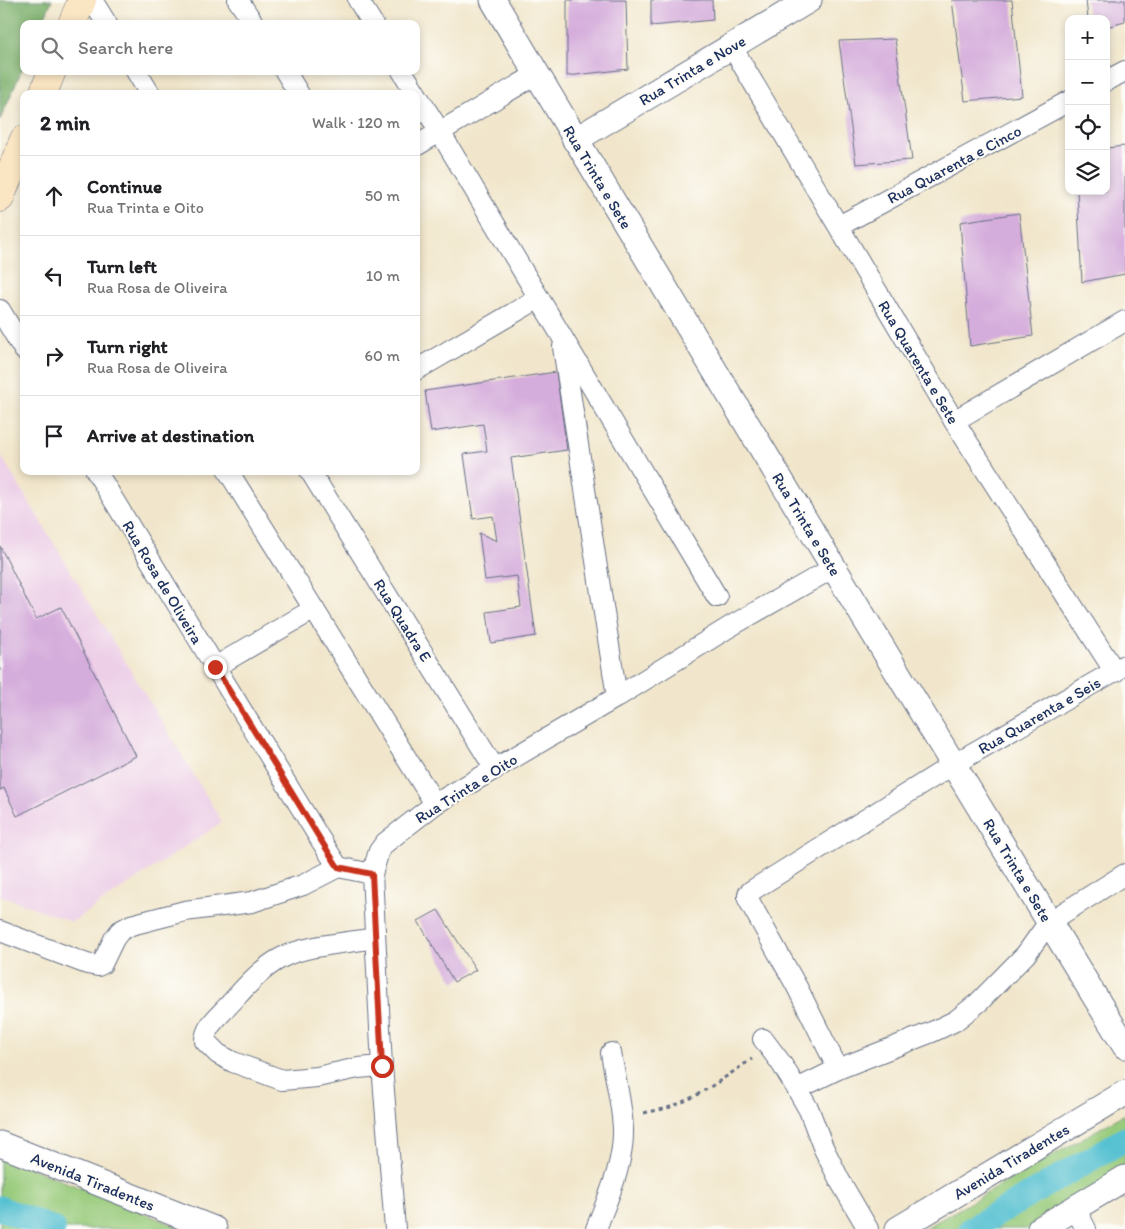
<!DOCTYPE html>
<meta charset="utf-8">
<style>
body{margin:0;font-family:Itim,sans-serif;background:#f6f6f6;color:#202124}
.controls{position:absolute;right:15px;top:15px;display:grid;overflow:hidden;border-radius:10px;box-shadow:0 2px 8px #0003}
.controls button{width:45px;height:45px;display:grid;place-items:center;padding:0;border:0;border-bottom:1px solid #e0e0e0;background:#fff;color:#202124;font:25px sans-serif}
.stop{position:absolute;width:15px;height:15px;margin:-11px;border:4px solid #c8321e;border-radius:50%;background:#fff}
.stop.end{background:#c8321e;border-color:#fff;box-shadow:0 1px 5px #0008}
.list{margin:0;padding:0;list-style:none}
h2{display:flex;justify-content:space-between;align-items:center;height:65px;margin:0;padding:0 20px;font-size:21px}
h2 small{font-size:16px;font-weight:400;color:#757577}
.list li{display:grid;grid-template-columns:32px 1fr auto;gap:15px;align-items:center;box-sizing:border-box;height:80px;padding:0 20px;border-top:1px solid #e0e0e0}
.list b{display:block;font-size:19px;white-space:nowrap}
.list p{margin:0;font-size:16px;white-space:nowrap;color:#757577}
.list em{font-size:16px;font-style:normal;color:#757577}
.icon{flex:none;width:28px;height:28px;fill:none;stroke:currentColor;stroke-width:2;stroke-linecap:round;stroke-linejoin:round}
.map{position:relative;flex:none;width:1125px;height:1229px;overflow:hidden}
.search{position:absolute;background:#fff;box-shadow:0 2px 8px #0003;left:20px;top:20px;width:400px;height:55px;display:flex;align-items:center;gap:12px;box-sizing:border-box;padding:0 18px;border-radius:10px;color:#757577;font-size:19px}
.panel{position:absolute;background:#fff;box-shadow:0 2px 8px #0003;left:20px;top:90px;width:400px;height:385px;border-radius:10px}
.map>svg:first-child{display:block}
.built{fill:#edd0e8}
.green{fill:#99cb7b;stroke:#5a7d6c}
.forest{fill:#7aaf6b;stroke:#4a6f64}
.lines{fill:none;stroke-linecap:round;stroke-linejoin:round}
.canal{stroke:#56c1d1;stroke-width:25}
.building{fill:#d5addc}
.minor-casing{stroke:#666f84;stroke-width:22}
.tertiary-casing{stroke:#666f84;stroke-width:27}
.secondary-casing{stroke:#666f84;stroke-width:29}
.path{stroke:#666f84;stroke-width:3;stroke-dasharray:4 4;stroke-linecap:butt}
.minor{stroke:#fff;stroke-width:20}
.tertiary{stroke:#fff;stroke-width:25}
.secondary{stroke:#fbe6c3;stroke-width:28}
.route{stroke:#c8321e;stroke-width:6}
.labels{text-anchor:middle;stroke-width:4;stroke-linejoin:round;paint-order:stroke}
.street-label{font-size:16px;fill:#1b2f5e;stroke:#fdfcf7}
</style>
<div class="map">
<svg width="1125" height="1229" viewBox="0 0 1125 1229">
<rect width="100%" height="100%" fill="#fdfcf7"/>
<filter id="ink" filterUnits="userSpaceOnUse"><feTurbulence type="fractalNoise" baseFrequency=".02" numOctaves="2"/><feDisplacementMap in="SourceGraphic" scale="10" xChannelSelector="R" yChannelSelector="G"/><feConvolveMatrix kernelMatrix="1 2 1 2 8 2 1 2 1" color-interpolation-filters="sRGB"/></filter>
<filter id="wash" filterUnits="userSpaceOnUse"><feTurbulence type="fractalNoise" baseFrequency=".0096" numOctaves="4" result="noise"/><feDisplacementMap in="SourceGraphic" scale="20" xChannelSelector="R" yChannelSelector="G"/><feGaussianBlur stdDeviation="1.12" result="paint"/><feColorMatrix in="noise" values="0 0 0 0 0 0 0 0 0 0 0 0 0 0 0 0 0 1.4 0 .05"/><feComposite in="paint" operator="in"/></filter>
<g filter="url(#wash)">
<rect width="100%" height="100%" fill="#f1e6cb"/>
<!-- built -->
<polygon class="built" points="0,454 222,822 72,922 0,895"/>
<!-- green -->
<g class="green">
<polygon points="1125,1114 1125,1177 1036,1229 924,1229"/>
<polygon points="0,1156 184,1229 0,1229"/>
</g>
<!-- forest -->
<polygon class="forest" points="0,0 52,0 42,24 24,24 24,65 0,120"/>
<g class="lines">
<!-- canal -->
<g class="canal">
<polyline points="0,1208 53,1229"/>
<polyline points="971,1229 1125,1139"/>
</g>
</g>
<g id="blocks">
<!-- building -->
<g class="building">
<polygon points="567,0 626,0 628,69 567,76"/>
<polygon points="651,0 712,0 713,20 651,26"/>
<polygon points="952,0 1012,0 1022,96 965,101"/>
<polygon points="1086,0 1125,0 1125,22 1106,27 1106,19 1088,19"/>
<polygon points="895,39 912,160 856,164 839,41"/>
<polygon points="1125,146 1125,274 1082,282 1077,191 1106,191 1106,148"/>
<polygon points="1019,213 1033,336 970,346 960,222"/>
<polygon points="556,372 567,450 511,458 536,636 491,643 487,612 521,607 517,576 485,580 479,533 497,541 493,516 473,519 464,454 487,451 483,424 431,432 425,391"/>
<polygon points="0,546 36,619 61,607 136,756 17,816 4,788 0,790"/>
<polygon points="438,910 476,970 454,982 418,921"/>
</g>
</g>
</g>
<g filter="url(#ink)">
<use href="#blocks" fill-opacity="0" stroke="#666f84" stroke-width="1"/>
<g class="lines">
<!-- minor casing -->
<g class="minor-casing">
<g id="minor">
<polyline points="92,0 107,24"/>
<polyline points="238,0 254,24"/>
<polyline points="358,0 373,24"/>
<polyline points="732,47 954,421 1115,672"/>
<polyline points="136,71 150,94"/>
<polyline points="285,71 299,94"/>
<polyline points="402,71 440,132 717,597"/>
<polyline points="1106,81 1125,71"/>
<polyline points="416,146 537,74"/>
<polyline points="839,226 1069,101"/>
<polyline points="0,310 24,350"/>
<polyline points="563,347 617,697"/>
<polyline points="416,370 539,298"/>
<polyline points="954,421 1125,321"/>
<polyline points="96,471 320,839 338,867 372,874"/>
<polyline points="228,471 435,804"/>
<polyline points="310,471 495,769"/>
<polyline points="215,667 314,609"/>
<polyline points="0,931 87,964 98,966 102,964 114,939 120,931 131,925 185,911 252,902 303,885 338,867"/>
<path d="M375,938C348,943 305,945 281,958C260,969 243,990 227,1007C218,1017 205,1027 205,1041L218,1054L233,1062L282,1080L317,1077L358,1068L382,1066"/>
<polyline points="763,1039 781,1063 797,1089 809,1110 823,1147 840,1181 868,1229"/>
<polyline points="838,1069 797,987 748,899 748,894 751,891 954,764 1125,665"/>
<polyline points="797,1089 838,1069 932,1032 955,1021 979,1002 1026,954 1049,922 1125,874"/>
<polyline points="1075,1208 1086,1229"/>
<polyline points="395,1229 382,1066 372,874 379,851 385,843 435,804 617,697 731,626 833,568"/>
<path d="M596,1229C608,1197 624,1164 623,1129C622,1104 615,1078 611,1053"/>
</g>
</g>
<!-- tertiary casing -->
<g class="tertiary-casing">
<g id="tertiary">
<path d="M493,0C701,351 913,699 1125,1046"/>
<polyline points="575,140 809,0"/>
<polyline points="0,1144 214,1229"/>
<polyline points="898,1229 1125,1093"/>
<polyline points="1040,1229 1125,1178"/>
</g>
</g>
<!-- secondary casing -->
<g class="secondary-casing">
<g id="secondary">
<polyline points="72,24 82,0"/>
<polyline points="43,94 52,71"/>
<polyline points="0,198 24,139"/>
</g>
</g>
<!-- path -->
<path class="path" d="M644,1113C652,1111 660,1110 667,1108C698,1098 725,1077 752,1059"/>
<!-- minor -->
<use href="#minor" class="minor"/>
<!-- tertiary -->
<use href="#tertiary" class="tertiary"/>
<!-- secondary -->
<use href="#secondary" class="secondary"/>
</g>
</g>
<g class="lines" filter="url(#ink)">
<!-- route -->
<polyline class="route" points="215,667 320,839 338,867 372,874 382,1066"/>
</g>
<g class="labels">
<!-- street labels -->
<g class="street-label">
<text transform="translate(692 70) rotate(-31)" y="6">Rua Trinta e Nove</text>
<text transform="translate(954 164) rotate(-28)" y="6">Rua Quarenta e Cinco</text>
<text transform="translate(598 177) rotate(59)" y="6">Rua Trinta e Sete</text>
<text transform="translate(919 362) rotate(59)" y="6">Rua Quarenta e Sete</text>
<text transform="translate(807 524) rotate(59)" y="6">Rua Trinta e Sete</text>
<text transform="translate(163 582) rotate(59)" y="6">Rua Rosa de Oliveira</text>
<text transform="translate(403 620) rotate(58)" y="6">Rua Quadra E</text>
<text transform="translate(1039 715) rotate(-30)" y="6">Rua Quarenta e Seis</text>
<text transform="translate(466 788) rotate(-32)" y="6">Rua Trinta e Oito</text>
<text transform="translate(1018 870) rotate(59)" y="6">Rua Trinta e Sete</text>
<text transform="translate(1011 1161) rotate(-31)" y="6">Avenida Tiradentes</text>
<text transform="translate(93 1181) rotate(22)" y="6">Avenida Tiradentes</text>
</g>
</g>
</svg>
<div class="controls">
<button>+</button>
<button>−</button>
<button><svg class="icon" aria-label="locate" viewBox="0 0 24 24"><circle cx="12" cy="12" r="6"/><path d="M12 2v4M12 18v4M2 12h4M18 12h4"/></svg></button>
<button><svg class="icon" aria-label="layers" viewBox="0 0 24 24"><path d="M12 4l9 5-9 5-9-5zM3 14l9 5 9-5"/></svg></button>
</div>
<div class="stop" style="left:382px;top:1066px"></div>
<div class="stop end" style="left:215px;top:667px"></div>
<div class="search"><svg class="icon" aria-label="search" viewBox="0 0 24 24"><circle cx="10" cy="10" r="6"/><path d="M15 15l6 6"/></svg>Search here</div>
<section class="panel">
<h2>2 min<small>Walk · 120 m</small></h2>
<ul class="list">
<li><svg class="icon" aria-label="ahead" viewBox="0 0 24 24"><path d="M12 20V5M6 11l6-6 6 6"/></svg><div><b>Continue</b><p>Rua Trinta e Oito</p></div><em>50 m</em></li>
<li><svg class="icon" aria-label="left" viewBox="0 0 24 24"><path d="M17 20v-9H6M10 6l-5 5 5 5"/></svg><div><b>Turn left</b><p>Rua Rosa de Oliveira</p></div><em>10 m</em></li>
<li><svg class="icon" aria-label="right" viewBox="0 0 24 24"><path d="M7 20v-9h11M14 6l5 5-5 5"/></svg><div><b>Turn right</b><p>Rua Rosa de Oliveira</p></div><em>60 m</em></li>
<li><svg class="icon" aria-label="arrive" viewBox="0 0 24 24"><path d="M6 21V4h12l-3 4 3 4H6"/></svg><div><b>Arrive at destination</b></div></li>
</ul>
</section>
</div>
